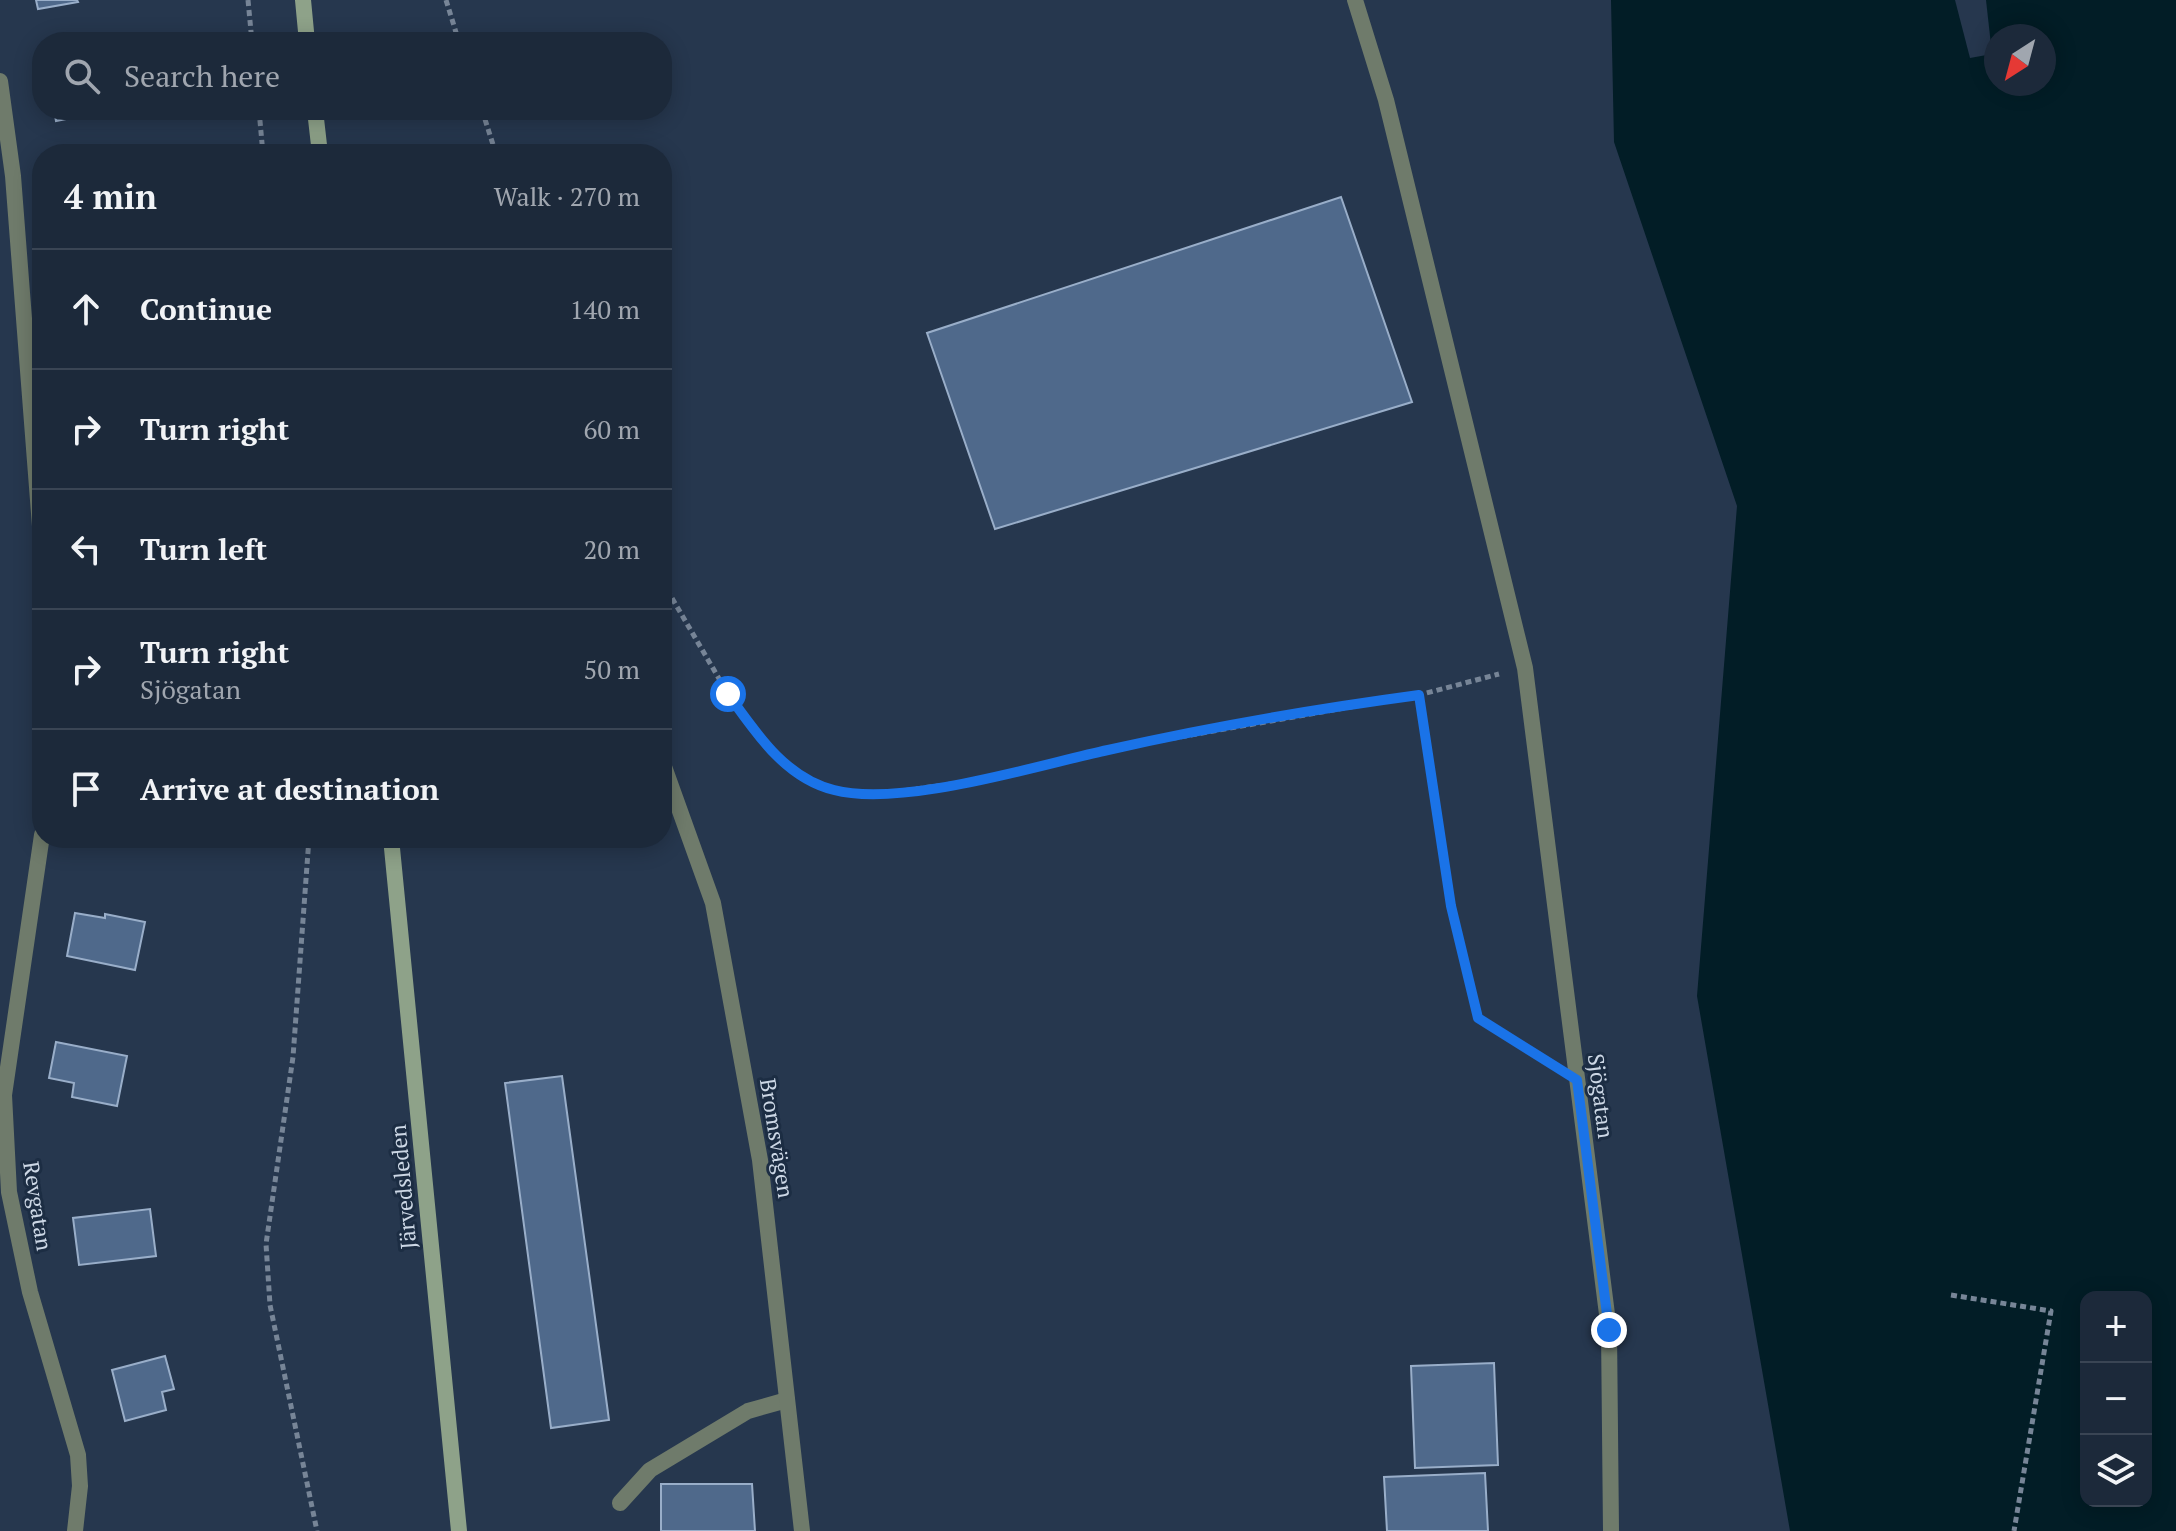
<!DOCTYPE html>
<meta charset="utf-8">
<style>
body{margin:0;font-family:"PT Serif",serif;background:#253142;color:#f1f3f6}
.controls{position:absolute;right:24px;bottom:24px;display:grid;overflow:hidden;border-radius:16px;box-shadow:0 4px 20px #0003}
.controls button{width:72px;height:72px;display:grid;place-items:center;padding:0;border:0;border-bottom:2px solid #3a4554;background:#1c293a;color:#f1f3f6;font:40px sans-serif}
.compass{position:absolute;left:1984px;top:24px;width:72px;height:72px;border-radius:50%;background:#1c293a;box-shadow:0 4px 20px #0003;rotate:216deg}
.stop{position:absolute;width:24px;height:24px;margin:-18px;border:6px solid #1a73e8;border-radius:50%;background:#fff}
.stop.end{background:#1a73e8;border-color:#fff;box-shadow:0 2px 8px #0008}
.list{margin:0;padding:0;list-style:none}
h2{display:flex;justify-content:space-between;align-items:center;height:104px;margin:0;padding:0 32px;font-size:34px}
h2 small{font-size:26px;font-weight:400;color:#a0a6af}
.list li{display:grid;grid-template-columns:52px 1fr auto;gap:24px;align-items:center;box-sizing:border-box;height:120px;padding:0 32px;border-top:2px solid #3a4554}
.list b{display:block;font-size:30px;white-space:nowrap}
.list p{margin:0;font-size:26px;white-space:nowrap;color:#a0a6af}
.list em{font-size:26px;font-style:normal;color:#a0a6af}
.icon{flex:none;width:44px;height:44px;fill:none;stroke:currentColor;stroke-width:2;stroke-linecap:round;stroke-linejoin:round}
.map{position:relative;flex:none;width:2176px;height:1531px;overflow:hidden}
.search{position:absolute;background:#1c293a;box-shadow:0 4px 20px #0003;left:32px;top:32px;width:640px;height:88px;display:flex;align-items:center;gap:20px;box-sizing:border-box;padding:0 28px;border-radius:32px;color:#a0a6af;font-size:30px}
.panel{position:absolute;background:#1c293a;box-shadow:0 4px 20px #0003;left:32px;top:144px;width:640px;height:704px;border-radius:32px}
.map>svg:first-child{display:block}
.water{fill:#021d26;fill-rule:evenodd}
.pier{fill:#26374e}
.building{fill:#4f698b;stroke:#99aec9;stroke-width:2}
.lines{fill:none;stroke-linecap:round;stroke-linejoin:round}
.path{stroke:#778597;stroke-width:5;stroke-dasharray:6 4;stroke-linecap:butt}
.service{stroke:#6f7b6b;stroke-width:16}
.minor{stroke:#6f7b6b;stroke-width:16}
.secondary{stroke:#8ea289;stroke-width:16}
.route{stroke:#1a73e8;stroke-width:10}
.labels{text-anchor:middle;stroke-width:6;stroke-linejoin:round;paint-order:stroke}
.street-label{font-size:22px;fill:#ccd7e5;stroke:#1c2d43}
</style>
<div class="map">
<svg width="2176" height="1531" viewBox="0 0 2176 1531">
<rect width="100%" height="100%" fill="#26374e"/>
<!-- water -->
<path class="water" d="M1611,0H2176V1531H1790L1697,996L1737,506L1614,142ZM1996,36H2044V84H1996ZM2086,1297H2146V1501H2086Z"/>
<!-- pier -->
<polygon class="pier" points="1955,0 1986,0 1992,54 1970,58"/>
<!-- building -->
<g class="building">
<polygon points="36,0 77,0 78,2 38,9"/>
<polygon points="54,110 111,110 56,121"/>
<polygon points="1341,197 1412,402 995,529 927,333"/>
<polygon points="84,838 145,838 144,846"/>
<polygon points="75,913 105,918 105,914 145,922 135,970 67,956"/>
<polygon points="56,1042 127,1056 117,1106 72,1097 74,1083 49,1078"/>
<polygon points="562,1076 609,1420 551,1428 505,1083"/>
<polygon points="150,1209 156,1256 79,1265 73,1218"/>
<polygon points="165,1356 174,1389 162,1392 166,1410 125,1421 112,1370"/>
<polygon points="1494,1363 1498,1465 1415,1468 1411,1366"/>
<polygon points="1485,1473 1488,1531 1387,1531 1384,1477"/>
<polygon points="661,1484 752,1484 755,1531 661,1531"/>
</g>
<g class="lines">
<!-- path -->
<g class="path">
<polyline points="248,0 252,42"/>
<polyline points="446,0 459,42"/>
<polyline points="259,110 263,154"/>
<polyline points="482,110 496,154"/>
<polyline points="662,581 728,694 764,743 795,772 832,790 873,795 973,781 1111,749 1419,695 1499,674"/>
<polyline points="1419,695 1451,906 1478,1018 1548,1062"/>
<polyline points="309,838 293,1057 266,1244 270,1305 317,1531"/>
<polyline points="1951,1295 2051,1311 2014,1531"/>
</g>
<!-- service -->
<polyline class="service" points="620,1503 650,1470 748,1411 787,1400"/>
<!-- minor -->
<g class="minor">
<polyline points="1355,0 1386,100 1525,668 1609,1330 1611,1531"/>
<polyline points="0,81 13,176 42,552"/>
<polyline points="662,761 713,903 760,1160 802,1531"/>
<polyline points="42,835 4,1095 9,1192 30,1292 78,1455 80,1486 75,1531"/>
</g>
<!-- secondary -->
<g class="secondary">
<polyline points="303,0 307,42"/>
<polyline points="315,110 320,154"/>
<polyline points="391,838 459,1531"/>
</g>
</g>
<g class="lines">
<!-- route -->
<path class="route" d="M728,694C756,733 785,778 834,790C901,808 1038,765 1108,750C1210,727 1315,709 1419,695L1451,906L1478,1018L1577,1080L1609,1330"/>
</g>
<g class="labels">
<!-- street labels -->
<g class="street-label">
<text transform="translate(1601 1096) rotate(83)" y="8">Sjögatan</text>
<text transform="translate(777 1138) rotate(81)" y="8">Bromsvägen</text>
<text transform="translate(403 1187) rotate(-95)" y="8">Järvedsleden</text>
<text transform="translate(38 1206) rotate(81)" y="8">Revgatan</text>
</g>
</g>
</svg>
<div class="controls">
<button>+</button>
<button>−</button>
<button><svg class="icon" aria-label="layers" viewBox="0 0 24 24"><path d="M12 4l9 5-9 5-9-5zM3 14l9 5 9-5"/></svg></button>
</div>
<svg class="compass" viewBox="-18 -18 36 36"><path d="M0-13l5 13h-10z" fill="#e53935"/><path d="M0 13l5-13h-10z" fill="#a0a6af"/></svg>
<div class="stop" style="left:728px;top:694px"></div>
<div class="stop end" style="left:1609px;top:1330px"></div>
<div class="search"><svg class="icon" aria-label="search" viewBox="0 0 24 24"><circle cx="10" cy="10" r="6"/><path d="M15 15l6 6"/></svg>Search here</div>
<section class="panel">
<h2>4 min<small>Walk · 270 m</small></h2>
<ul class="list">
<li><svg class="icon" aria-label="ahead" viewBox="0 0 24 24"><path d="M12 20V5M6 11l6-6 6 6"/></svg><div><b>Continue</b></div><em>140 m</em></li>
<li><svg class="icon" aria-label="right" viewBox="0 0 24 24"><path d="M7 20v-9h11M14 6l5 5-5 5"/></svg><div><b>Turn right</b></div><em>60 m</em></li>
<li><svg class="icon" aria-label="left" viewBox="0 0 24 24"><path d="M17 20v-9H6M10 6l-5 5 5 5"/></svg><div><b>Turn left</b></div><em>20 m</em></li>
<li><svg class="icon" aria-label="right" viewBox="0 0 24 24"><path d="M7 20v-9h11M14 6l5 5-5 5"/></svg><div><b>Turn right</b><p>Sjögatan</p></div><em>50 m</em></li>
<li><svg class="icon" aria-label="arrive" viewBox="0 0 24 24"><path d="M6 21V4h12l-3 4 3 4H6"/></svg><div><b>Arrive at destination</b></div></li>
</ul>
</section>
</div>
